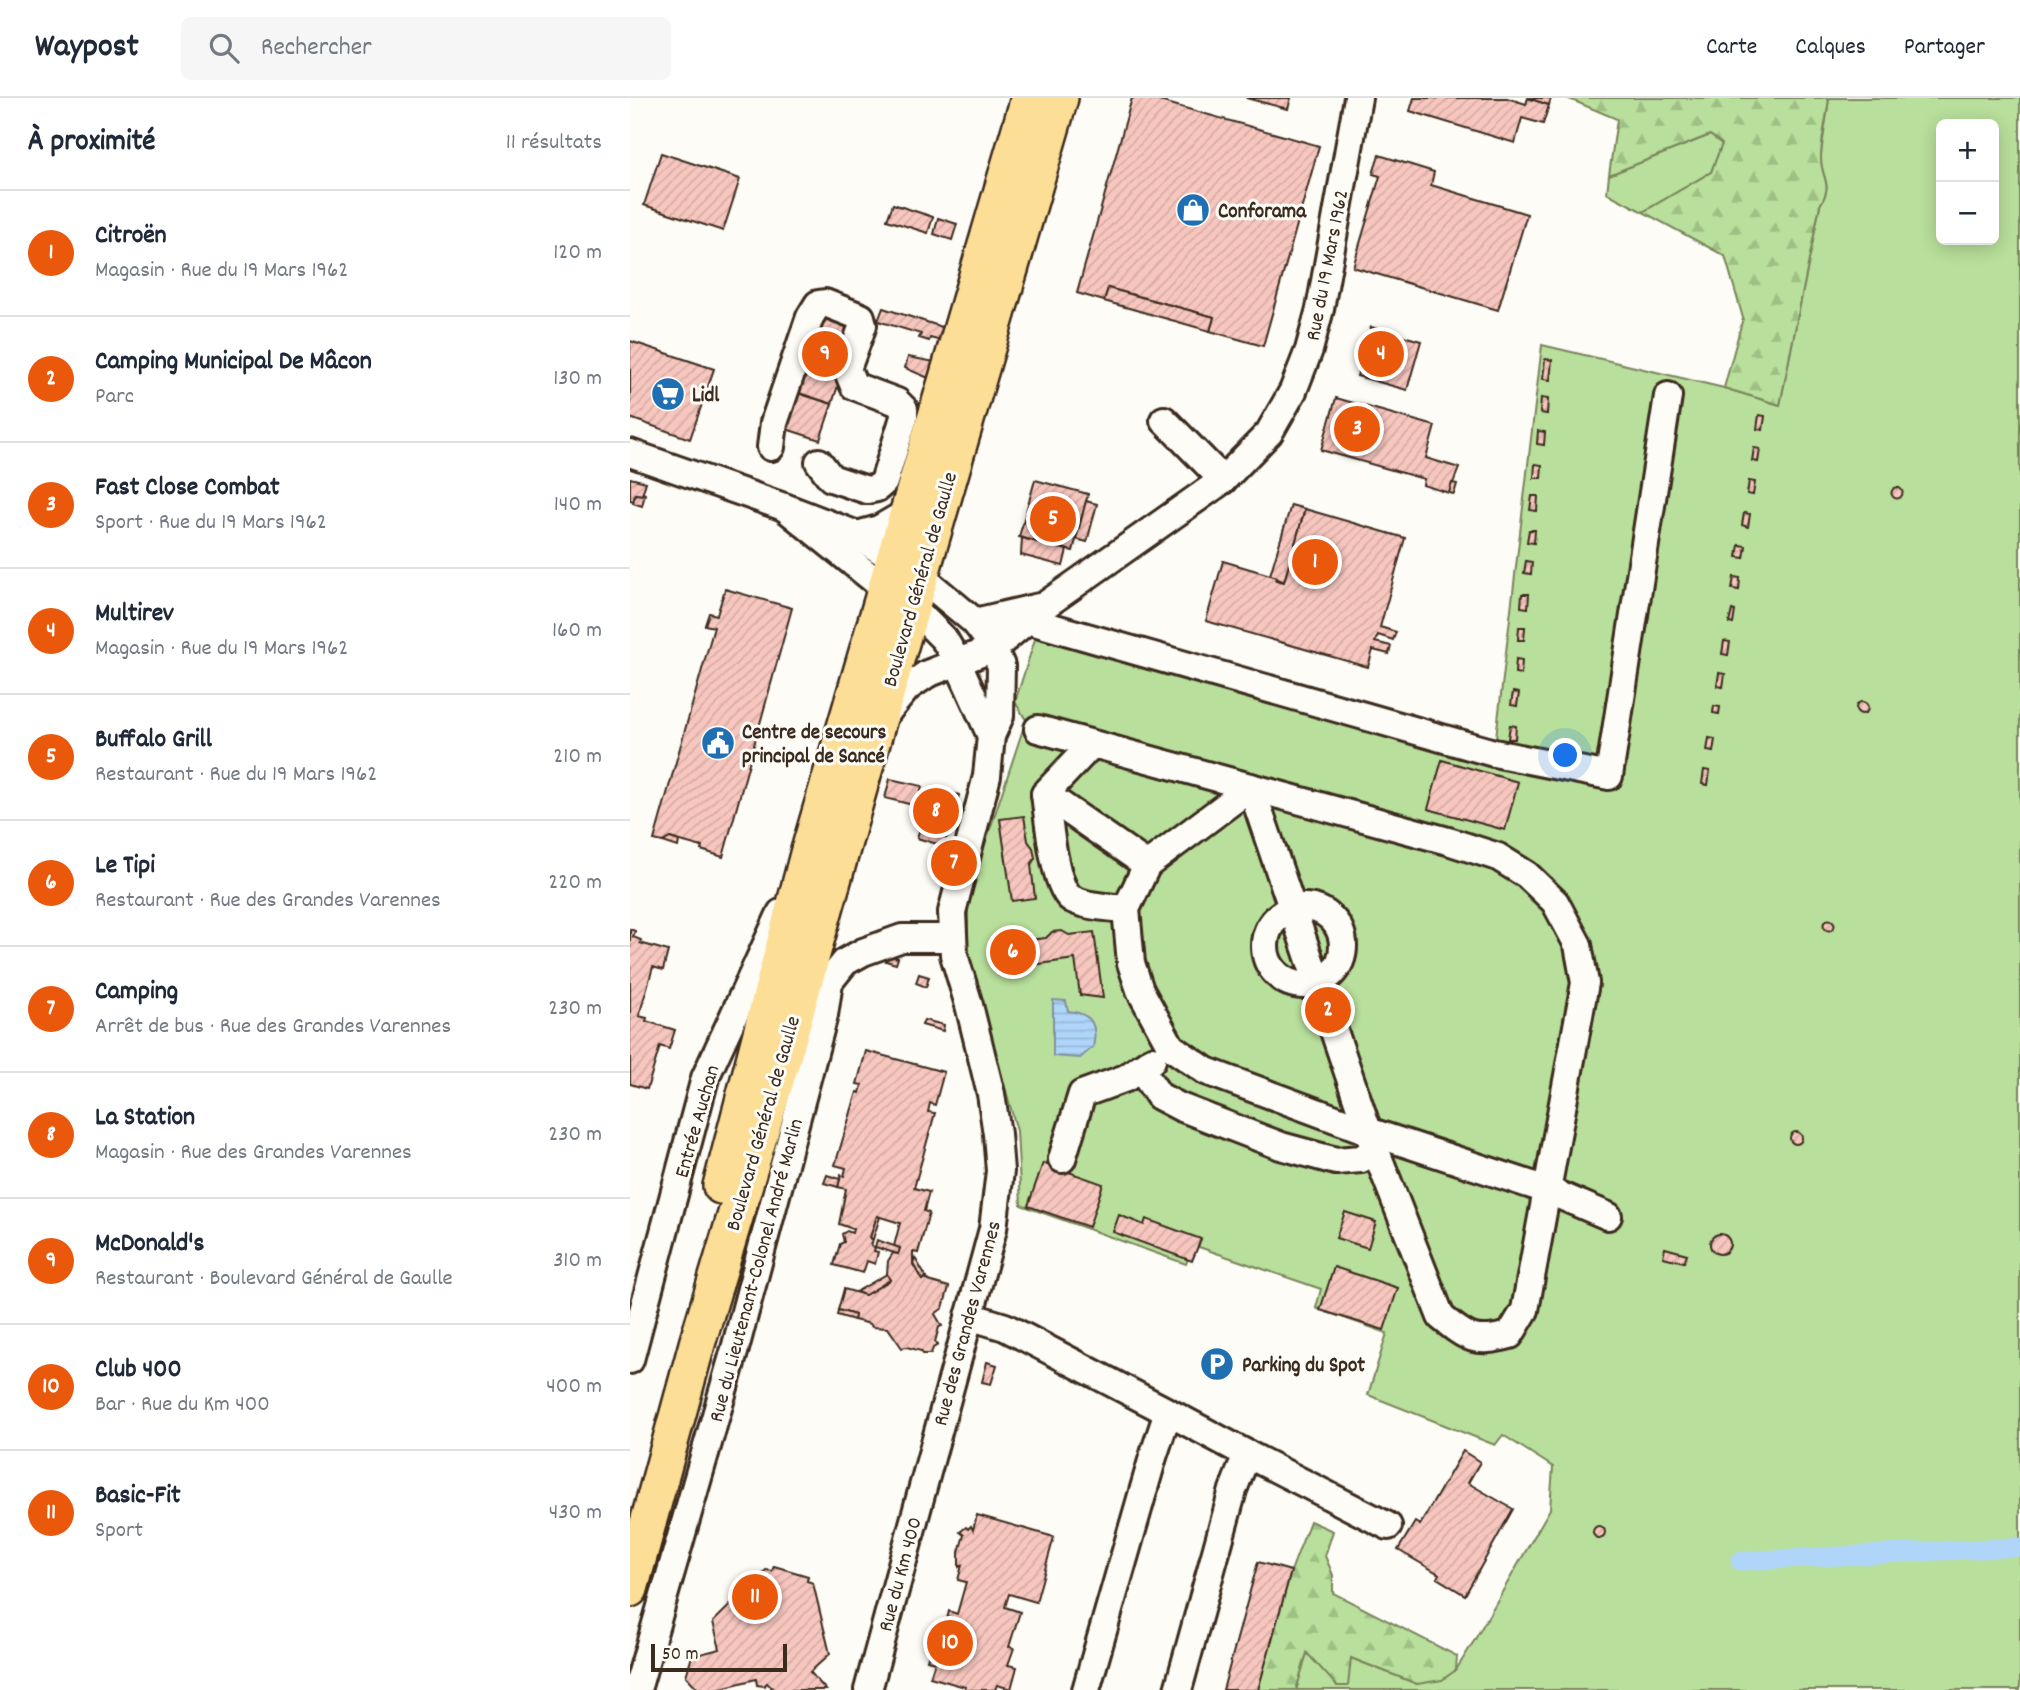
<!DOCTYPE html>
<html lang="fr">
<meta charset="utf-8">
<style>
body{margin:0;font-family:Dekko,sans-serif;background:#f6f6f7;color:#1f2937}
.controls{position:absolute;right:21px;top:21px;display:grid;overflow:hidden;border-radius:10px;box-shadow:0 4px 18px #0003}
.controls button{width:63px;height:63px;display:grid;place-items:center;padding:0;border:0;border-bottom:2px solid #e0e1e3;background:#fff;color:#1f2937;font:35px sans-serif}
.scale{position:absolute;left:21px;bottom:18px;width:136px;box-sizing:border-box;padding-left:7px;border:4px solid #3b2a1e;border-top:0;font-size:19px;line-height:24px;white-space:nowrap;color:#3b2a1e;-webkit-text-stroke:5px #fdfcf7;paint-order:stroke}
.you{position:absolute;left:936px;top:658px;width:24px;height:24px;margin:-18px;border:5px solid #fff;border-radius:50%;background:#1a73e8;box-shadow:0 0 0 10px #1a73e833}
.badge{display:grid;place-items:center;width:46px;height:46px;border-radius:50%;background:#ea580c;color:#fff;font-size:23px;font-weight:700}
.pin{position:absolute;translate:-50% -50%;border:4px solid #fff;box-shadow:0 2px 7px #0006}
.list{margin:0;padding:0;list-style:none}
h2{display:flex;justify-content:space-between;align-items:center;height:91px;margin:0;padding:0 28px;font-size:30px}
h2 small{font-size:23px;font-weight:400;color:#747a83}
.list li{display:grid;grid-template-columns:46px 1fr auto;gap:21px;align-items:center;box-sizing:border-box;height:126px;padding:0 28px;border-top:2px solid #e0e1e3}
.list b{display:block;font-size:26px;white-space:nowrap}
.list p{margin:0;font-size:23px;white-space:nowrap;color:#747a83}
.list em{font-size:23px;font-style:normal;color:#747a83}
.icon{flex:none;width:38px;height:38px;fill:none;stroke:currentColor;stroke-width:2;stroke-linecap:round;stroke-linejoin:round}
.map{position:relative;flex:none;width:1390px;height:1592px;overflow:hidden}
header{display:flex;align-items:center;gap:42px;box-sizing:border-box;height:98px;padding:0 35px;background:#fff;border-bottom:2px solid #e0e1e3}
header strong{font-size:33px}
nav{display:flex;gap:38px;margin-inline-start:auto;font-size:24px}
.search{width:490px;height:63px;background:#f6f6f7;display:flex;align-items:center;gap:18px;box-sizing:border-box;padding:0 24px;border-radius:10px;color:#747a83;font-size:26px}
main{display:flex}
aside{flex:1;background:#fff}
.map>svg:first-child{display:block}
.green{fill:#b8df9b;stroke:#7a845c;stroke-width:2;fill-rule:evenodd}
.forest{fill:url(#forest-firs);stroke:#7a845c;stroke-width:2}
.water{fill:url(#water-rules);stroke:#8191a1;stroke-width:2}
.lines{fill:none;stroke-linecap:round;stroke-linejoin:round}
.canal{stroke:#afd6f9;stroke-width:19}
.building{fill:url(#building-hatch);stroke:#3b2a1e;stroke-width:2}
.minor-casing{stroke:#3b2a1e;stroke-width:32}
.major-casing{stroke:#3b2a1e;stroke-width:40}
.minor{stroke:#fdfcf7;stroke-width:26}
.major{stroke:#fdde96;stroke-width:35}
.labels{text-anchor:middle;stroke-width:6;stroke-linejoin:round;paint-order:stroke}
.poi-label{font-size:21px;font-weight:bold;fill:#3b2a1e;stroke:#fdfcf7;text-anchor:start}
.street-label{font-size:21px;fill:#3b2a1e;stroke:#fdfcf7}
</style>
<header>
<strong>Waypost</strong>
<div class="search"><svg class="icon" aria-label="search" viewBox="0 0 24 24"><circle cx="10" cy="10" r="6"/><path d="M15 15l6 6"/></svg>Rechercher</div>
<nav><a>Carte</a><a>Calques</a><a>Partager</a></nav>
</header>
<main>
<aside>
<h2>À proximité<small>11 résultats</small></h2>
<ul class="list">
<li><span class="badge">1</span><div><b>Citroën</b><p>Magasin · Rue du 19 Mars 1962</p></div><em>120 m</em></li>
<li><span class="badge">2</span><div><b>Camping Municipal De Mâcon</b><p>Parc</p></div><em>130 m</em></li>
<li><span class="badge">3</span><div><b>Fast Close Combat</b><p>Sport · Rue du 19 Mars 1962</p></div><em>140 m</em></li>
<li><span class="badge">4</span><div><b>Multirev</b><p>Magasin · Rue du 19 Mars 1962</p></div><em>160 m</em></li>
<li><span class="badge">5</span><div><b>Buffalo Grill</b><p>Restaurant · Rue du 19 Mars 1962</p></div><em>210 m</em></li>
<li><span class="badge">6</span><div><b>Le Tipi</b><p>Restaurant · Rue des Grandes Varennes</p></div><em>220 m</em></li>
<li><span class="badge">7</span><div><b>Camping</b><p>Arrêt de bus · Rue des Grandes Varennes</p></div><em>230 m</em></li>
<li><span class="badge">8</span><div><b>La Station</b><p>Magasin · Rue des Grandes Varennes</p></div><em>230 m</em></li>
<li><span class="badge">9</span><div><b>McDonald's</b><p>Restaurant · Boulevard Général de Gaulle</p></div><em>310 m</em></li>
<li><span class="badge">10</span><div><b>Club 400</b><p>Bar · Rue du Km 400</p></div><em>400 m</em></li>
<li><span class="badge">11</span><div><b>Basic-Fit</b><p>Sport</p></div><em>430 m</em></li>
</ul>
</aside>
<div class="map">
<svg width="1390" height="1592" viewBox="0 0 1390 1592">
<defs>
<pattern id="forest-firs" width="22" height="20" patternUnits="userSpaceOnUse" patternTransform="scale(1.75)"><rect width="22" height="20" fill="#b8df9b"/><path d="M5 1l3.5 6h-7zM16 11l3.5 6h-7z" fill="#9fc085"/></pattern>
<pattern id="water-rules" width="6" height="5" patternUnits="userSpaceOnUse" patternTransform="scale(1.75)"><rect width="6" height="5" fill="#afd6f9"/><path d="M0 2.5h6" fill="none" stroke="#97b8d5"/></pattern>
<pattern id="building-hatch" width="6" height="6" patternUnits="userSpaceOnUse" patternTransform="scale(1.75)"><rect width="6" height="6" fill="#f7c7bf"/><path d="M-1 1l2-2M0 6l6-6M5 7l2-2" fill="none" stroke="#d5aba4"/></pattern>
</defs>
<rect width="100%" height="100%" fill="#fdfcf7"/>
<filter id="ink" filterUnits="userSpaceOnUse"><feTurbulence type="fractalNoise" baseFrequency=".0143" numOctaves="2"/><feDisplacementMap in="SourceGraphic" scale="14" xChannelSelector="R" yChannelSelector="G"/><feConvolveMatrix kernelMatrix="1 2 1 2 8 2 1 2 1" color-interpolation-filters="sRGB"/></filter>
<g filter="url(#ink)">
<!-- green -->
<g class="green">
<path d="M1199,0H1390V1592H666L677,1554L721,1560L787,1586L826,1572L844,1543L920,1411L923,1369L873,1337L865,1347L738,1297L757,1235L686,1210L691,1191L563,1147L556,1166L391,1107L387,1033L338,854V798L396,622L385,604L406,538L863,665L912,247L1094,290L1150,307L1190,107C1205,84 1189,79 1191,57C1193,38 1197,19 1199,0ZM1311,26H1364V142H1311Z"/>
<polygon points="1080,37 1092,46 1081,74 1013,114 977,95 979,77"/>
</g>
<!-- forest -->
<g class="forest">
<path d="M937,0H1199C1197,19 1191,41 1191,60C1191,81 1204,85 1190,107L1150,307L1094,290L1113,220L1095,158L1013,114L1081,74L1092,46L1080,37L979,77L987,21Z"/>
<polygon points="680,1423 703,1433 695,1458 703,1477 703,1495 827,1558 826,1572 812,1582 787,1586 721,1560 718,1588 707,1588 677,1555 666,1592 628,1592 661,1473"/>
</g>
<!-- water -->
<path class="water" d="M423,902L436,903L438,913C461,915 468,926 463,949L450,960L423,958Z"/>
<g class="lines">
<!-- canal -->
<polyline class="canal" points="1110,1463 1390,1449"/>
</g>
<!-- building -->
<g class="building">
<polygon points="502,0 519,0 689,48 633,248 580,233 584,219 478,190 474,203 447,195"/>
<polygon points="616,0 661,0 658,11"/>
<polygon points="784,0 877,0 896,6 898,0 919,7 913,26 892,20 885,45 780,13"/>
<polygon points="898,0 921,0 919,7"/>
<polygon points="31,55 110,81 93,133 14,107"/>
<polygon points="749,57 804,74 801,87 897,116 868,212 723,169 750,78 743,76"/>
<polygon points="263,106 303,119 298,135 257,122"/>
<polygon points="308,120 327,126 322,142 304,136"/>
<polygon points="478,190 584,219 580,233 474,203"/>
<polygon points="188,206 230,219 202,306 160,292"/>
<polygon points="253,210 315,230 311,243 300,240 299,243 289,240 291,236 248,223"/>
<polygon points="741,229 791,243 777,292 727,278"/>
<polygon points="0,243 84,271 60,341 0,320"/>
<polygon points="278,259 305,264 301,281 275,270"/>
<polygon points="915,261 922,262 920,282 913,281"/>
<polygon points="164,294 202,306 190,342 153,330"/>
<polygon points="706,300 805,328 796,360 829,370 819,395 793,387 794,381 691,352"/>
<polygon points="911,300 918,301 917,316 910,315"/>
<polygon points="1129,317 1135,318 1133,332 1127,331"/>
<polygon points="908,333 915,334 914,347 907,346"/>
<polygon points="1124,350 1130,351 1128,364 1122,363"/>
<polygon points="905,366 912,367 911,380 904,380"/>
<polygon points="0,380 16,384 12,397 5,396 4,403 0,402"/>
<polygon points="405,382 458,396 443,453 389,439"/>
<polygon points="1119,383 1125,384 1123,397 1117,396"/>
<polygon points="822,385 827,386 824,396 819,395"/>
<circle cx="1267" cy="395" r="5.5"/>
<polygon points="13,395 15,396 12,408 3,405 5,396 12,397"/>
<polygon points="902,398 908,398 907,413 900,412"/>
<polygon points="456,403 467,406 457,444 446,441"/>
<polygon points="661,407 675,411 654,484 640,477"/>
<polygon points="675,411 775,440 750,529 766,534 763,542 748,537 745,544 761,548 759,556 743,552 738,569 576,523 593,463 647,479 646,482 654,484"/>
<polygon points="1114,415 1120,416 1118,429 1112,427"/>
<polygon points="899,432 905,432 904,445 897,444"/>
<polygon points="392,440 437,452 433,468 391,457"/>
<polygon points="1109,447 1116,448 1114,460 1107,459"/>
<polygon points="896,463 902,464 901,476 894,475"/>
<polygon points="1104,479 1110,480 1109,492 1102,491"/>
<polygon points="95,491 162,510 93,759 71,752 72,749 40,740 33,744 24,742 84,529 75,527 79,515 87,517"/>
<polygon points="892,496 899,496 898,510 891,509"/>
<polygon points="1102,512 1105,513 1103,526 1099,525"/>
<polygon points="889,529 895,529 894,542 888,542"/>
<polygon points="1094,543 1100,544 1098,557 1092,556"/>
<polygon points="886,561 892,562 891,576 885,575"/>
<polygon points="1089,575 1095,576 1093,589 1087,588"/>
<polygon points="883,594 889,595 887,608 881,607"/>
<circle cx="1232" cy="610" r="6"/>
<polygon points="1084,608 1090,609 1089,616 1083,615"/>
<polygon points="880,627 886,628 885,641 878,641"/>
<polygon points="1079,640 1085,641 1083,654 1077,653"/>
<polygon points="812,662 888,684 875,732 798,711"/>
<polygon points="1074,672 1080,673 1078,687 1072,686"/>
<polygon points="260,681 292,688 287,708 255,700"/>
<polygon points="303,689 329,697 314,748 287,740"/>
<polygon points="394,718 398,743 403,750 405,760 401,767 405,800 382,803 370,721"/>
<polygon points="40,740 49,743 48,749 33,744"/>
<circle cx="1199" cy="827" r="5.5"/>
<polygon points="0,831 5,833 3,839 11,842 10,845 38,853 33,872 23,869 9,918 17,920 16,923 45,932 39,951 30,948 17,991 0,986"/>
<polygon points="432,833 439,837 464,834 473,900 450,897 445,861 402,867 399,842 416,840 422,834"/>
<polygon points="399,842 402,867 385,869 382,845"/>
<polygon points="258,858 268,860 266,866 256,863"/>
<polygon points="289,876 299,879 296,889 286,885"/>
<polygon points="294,922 314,927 313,933 292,927"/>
<polygon points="236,953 314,974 305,1007 300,1005 298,1014 305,1015 284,1090 299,1094 294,1113 299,1115 288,1155 283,1154 283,1166 292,1182 296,1179 298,1183 319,1189 313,1210 305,1216 312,1228 309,1229 305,1244 308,1247 303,1250 301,1256 293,1256 291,1253 277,1249 272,1250 258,1230 242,1229 240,1226 224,1222 225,1217 208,1212 214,1191 235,1197 260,1182 257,1176 258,1163 263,1155 268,1156 270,1150 264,1148 270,1125 247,1118 240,1140 243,1141 241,1148 245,1149 244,1153 248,1154 245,1166 237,1163 233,1175 204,1167 210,1146 214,1144 212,1136 217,1133 222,1135 223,1131 209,1126 216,1091 208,1089 211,1077 214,1078 216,1070 205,1067 227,994 230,995 232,987 227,986"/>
<circle cx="1166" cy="1040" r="6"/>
<polygon points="413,1065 473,1086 459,1129 398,1108"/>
<polygon points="197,1077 210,1081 208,1089 194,1085"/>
<polygon points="715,1114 746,1124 738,1150 706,1140"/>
<polygon points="489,1117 514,1127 516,1121 571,1141 562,1163 483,1134"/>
<polygon points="247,1118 250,1119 243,1141 240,1140"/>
<circle cx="1090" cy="1146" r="10"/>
<polygon points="247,1142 270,1150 268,1156 245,1149"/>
<polygon points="1035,1150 1057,1156 1054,1164 1033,1159"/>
<polygon points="285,1160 296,1179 292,1182 283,1166"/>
<polygon points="704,1169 768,1190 754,1232 690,1212"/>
<polygon points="257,1176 260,1182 235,1197 226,1194"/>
<polygon points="208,1212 225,1217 224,1222 207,1217"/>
<polygon points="357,1264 367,1267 361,1286 352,1284"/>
<polygon points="833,1353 850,1364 838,1385 883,1411 835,1497 807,1480 809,1476 768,1452 785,1424 790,1427"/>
<polygon points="347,1417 424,1439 406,1504 379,1496 375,1509 390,1514 379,1549 384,1550 378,1567 387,1569 381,1591 367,1587 365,1592 335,1592 335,1589 300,1579 305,1564 297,1562 307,1526 315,1529 319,1513 327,1516 336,1484 328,1482 332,1467 329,1469 329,1454 334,1437 330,1434 336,1429 338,1431 341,1428 343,1432"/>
<circle cx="969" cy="1434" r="6"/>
<polygon points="628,1464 661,1473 628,1592 593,1592"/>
<polygon points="144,1468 178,1478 177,1483 183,1485 200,1556 180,1574 196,1592 144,1592 137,1585 134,1588 127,1587 126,1581 83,1592 69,1592 56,1578 62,1558 90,1551 83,1524 136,1472 142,1473"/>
</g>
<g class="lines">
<!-- minor casing -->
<g class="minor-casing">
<g id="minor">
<polyline points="534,322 593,382"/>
<polyline points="141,349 144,325 180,219 188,206 195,205 231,219 233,227 217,271 224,288 267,304 274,311 274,319 254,384 247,390 237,392 201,380 189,364"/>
<polyline points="0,355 154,409"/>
<polyline points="278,414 249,431 227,437 154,409 254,490 281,508 314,541 327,563 361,638"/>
<polyline points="227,437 290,478 345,524 361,545 371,568 370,618 361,638 357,678 322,814 324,857 339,907 361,996 367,1036 370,1073 363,1131 238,1592"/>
<polyline points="397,522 864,655 979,678 1038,298"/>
<polyline points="345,524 409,509"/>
<polyline points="252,620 278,589 297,576 364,550 414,508 593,382 639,335 663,293 679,252 690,211 728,0"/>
<path d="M408,631L818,743L868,759L897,777L925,804L948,847L955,885L895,1212L880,1237C845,1246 838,1241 811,1219L738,1033L576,973L541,949L510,892L501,865L496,811L517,767L415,696L462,646"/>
<path d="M415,696C418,717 424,791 442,801C458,809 478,809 496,811"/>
<polyline points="517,767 621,689 738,1033 917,1092 978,1118"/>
<circle cx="674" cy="848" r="39"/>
<polyline points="510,970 529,998 550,1009 651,1048 706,1063 731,1061 745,1052"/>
<polyline points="432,1061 452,996 496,980 522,962"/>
<polyline points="339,1218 375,1229 538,1314"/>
<polyline points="0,1262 75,980 151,815"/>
<polyline points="7,1592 105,1251 194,917 199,884 215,864 233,854 272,840 323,840"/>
<polyline points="456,1592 523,1359 538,1314 617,1356"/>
<polyline points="548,1592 603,1392 617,1356 758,1428"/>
</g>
</g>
<!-- major casing -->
<g class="major-casing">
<g id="major">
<polyline points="91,1088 178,756 399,0"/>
<polyline points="0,1491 67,1246 155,952 247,627 430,0"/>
</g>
</g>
<!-- minor -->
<use href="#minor" class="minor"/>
<!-- major -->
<use href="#major" class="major"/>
</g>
</g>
<!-- icons -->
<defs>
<g id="shop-disc" transform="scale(1.75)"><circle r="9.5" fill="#1f6fb2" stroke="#fdfcf7"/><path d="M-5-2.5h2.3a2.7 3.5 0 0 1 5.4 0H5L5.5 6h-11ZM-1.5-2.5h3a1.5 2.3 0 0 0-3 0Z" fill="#fff"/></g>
<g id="supermarket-disc" transform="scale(1.75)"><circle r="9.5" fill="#1f6fb2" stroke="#fdfcf7"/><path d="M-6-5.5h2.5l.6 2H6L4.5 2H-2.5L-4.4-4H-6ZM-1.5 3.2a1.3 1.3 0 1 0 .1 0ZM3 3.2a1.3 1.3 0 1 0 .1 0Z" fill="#fff"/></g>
<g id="civic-disc" transform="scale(1.75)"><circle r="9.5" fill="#1f6fb2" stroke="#fdfcf7"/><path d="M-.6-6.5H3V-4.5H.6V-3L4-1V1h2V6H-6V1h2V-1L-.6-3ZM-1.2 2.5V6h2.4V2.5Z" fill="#fff"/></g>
<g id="parking-disc" transform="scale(1.75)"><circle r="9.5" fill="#1f6fb2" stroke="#fdfcf7"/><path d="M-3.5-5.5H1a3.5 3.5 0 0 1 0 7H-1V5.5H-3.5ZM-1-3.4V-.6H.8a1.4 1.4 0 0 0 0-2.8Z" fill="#fff"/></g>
</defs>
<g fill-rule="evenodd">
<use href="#shop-disc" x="563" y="112"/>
<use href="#supermarket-disc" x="38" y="296"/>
<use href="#civic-disc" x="88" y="645"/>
<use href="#parking-disc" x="587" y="1266"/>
</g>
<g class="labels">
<!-- poi labels -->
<g class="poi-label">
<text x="588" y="119">Conforama</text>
<text x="62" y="303">Lidl</text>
<text x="112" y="640">Centre de secours<tspan x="112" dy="24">principal de Sancé</tspan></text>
<text x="612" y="1273">Parking du Spot</text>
</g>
<!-- street labels -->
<g class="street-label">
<text transform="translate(696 167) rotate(-79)" y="7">Rue du 19 Mars 1962</text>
<text transform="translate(289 481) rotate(-74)" y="7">Boulevard Général de Gaulle</text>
<text transform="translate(66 1023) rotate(-74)" y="7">Entrée Auchan</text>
<text transform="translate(132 1025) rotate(-74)" y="7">Boulevard Général de Gaulle</text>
<text transform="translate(125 1172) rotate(-75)" y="7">Rue du Lieutenant-Colonel André Marlin</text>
<text transform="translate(336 1225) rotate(-75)" y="7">Rue des Grandes Varennes</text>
<text transform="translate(269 1476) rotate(-75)" y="7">Rue du Km 400</text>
</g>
</g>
</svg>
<div class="controls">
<button>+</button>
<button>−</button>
</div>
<div class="scale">50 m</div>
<div class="you"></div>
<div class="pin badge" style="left:685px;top:464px">1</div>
<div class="pin badge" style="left:698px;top:912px">2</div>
<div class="pin badge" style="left:727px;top:331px">3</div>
<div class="pin badge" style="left:751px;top:256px">4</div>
<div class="pin badge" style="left:423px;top:421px">5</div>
<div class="pin badge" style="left:383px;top:854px">6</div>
<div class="pin badge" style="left:324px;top:765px">7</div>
<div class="pin badge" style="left:306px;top:713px">8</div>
<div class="pin badge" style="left:195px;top:256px">9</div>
<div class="pin badge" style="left:320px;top:1545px">10</div>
<div class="pin badge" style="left:125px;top:1499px">11</div>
</div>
</main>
